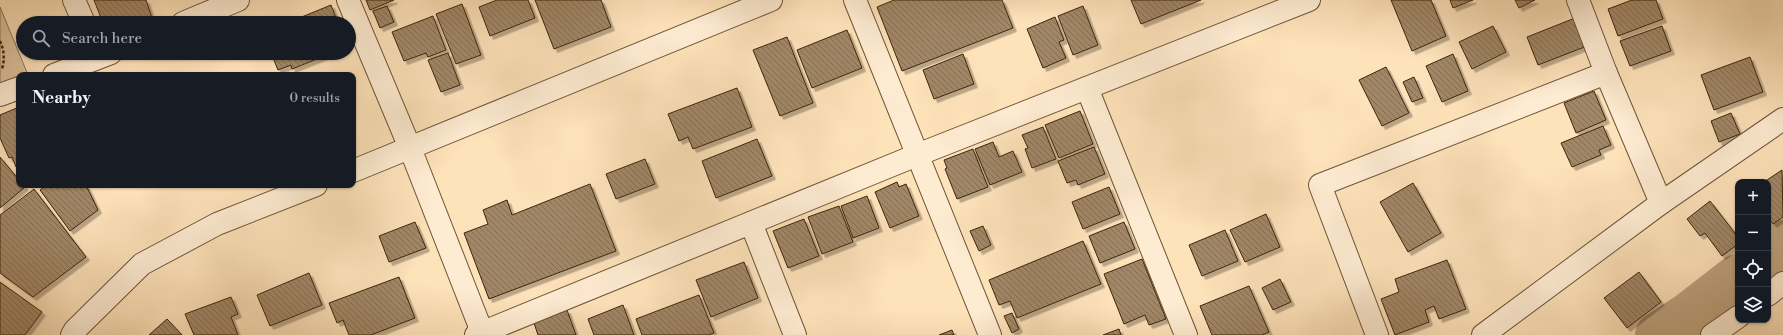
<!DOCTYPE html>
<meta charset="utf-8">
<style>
body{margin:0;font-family:"Libre Bodoni",serif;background:#242831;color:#f1f3f6}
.controls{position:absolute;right:12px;bottom:12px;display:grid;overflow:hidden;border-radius:8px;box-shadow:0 1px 3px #0004}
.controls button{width:36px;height:36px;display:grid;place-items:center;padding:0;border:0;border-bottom:1px solid #363941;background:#171b24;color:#f1f3f6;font:20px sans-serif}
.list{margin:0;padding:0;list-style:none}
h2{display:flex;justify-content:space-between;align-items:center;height:52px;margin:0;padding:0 16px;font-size:17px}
h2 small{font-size:13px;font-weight:400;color:#9ea1a6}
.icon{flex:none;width:22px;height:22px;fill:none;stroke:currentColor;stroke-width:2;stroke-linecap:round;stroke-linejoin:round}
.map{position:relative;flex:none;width:1783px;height:335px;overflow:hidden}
.search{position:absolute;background:#171b24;box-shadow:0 1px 3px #0004;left:16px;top:16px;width:340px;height:44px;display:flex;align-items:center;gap:10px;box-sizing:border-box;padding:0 14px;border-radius:22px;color:#9ea1a6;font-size:15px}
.panel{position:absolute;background:#171b24;box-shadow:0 1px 3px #0004;left:16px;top:72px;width:340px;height:116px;border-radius:8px}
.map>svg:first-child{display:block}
.green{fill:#ddc29c;stroke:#8e7453}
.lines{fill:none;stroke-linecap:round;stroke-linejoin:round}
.river{stroke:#bda27e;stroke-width:46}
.building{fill:url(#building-back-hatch);stroke:#3e250a;filter:url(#shadow)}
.minor-casing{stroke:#6e5436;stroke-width:24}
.path{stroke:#3e250a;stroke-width:2.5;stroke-dasharray:3 2;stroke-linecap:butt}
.minor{stroke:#feecd2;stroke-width:22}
</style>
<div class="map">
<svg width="1783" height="335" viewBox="0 0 1783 335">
<defs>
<pattern id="building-back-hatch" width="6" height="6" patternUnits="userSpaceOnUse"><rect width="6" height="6" fill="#a28766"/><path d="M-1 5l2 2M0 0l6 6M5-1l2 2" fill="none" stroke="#856e52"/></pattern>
<filter id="shadow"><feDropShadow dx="3.5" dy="3.5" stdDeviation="0" flood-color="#0004"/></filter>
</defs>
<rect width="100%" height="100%" fill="#fee2ba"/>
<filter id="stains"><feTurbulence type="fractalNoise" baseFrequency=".005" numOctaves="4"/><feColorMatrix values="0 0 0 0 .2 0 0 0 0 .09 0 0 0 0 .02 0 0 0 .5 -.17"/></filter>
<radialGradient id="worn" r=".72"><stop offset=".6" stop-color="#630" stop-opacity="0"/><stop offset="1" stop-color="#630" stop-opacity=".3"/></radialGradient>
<!-- green -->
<polygon class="green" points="0,7 28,75 19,75 19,79 0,86"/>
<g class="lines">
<!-- river -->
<g class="river">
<polyline points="1768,254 1783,243"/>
<polyline points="1658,335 1689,315 1738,277"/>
</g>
</g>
<!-- building -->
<g class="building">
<polygon points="94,0 146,0 152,18 138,23 103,23"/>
<polygon points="366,0 394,0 370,10"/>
<polygon points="497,0 528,0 535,18 490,36 479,7"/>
<polygon points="535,0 601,0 611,27 554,49"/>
<polygon points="894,0 1002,0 1013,28 902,71 877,7"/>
<polygon points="1131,0 1201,0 1141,24"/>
<polygon points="1391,0 1431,0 1446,36 1412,51"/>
<polygon points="1450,0 1473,0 1453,8"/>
<polygon points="1515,0 1535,0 1519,8"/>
<polygon points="1632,0 1656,0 1663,19 1618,36 1608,9"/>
<polygon points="462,4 481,55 456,64 436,14"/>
<polygon points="331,5 338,23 287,23"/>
<polygon points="387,6 394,22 380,28 373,11"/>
<polygon points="1083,6 1098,45 1073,55 1058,16"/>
<polygon points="433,16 446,50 428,57 426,53 404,61 392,32"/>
<polygon points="1055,17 1064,40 1059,42 1066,58 1043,68 1027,29"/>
<polygon points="1575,18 1587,46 1538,65 1527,37"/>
<polygon points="1493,26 1506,52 1472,69 1459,42"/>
<polygon points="1662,26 1671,51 1630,66 1620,41"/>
<polygon points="847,30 862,68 812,88 797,50"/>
<polygon points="787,37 813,103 780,116 753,50"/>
<polygon points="271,53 332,53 292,69 291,65 278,70"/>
<polygon points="448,53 460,85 441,92 428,60"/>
<polygon points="963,54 974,84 934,99 923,70"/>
<polygon points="1453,54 1468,91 1442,102 1426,66"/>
<polygon points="1750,57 1763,92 1714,110 1701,75"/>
<polygon points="1386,67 1409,113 1382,126 1359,80"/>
<polygon points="1414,77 1423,98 1412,102 1403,82"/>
<polygon points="737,88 752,127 693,149 688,137 679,141 668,114"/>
<polygon points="1594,91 1606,120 1576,133 1564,103"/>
<polygon points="19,107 19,166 16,167 12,157 9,158 0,138 0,115"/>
<polygon points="1080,111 1093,144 1059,158 1045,125"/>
<polygon points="1731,113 1740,134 1719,142 1711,121"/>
<polygon points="1603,126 1611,145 1599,150 1601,155 1572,167 1561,143"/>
<polygon points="1043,127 1056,159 1032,168 1025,149 1028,148 1022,135"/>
<polygon points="757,139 772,176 716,198 702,161"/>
<polygon points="993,142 999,157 1013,151 1022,172 990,185 975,149"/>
<polygon points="1094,147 1105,174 1078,185 1076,180 1067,183 1058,161"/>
<polygon points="973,149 988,187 957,199 945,169 947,168 944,160"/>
<polygon points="0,157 19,180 19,185 23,185 25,187 0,208"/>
<polygon points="645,159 655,184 616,199 606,174"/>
<polygon points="1782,170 1783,217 1773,224 1768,217 1768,182 1764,182"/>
<polygon points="897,182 899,187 906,184 919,216 890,228 875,192"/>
<polygon points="1413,183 1441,233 1408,252 1380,202"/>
<polygon points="590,184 616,251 489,299 464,233 488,224 483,210 507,200 512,215"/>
<polygon points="47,185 86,185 98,210 70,231 40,190"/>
<polygon points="1109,187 1120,214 1083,229 1072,202"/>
<polygon points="34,189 86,257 33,297 0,273 0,215"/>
<polygon points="867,196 879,228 853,238 841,206"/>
<polygon points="1710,201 1738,237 1738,244 1722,256 1705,233 1700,236 1687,219"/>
<polygon points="839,206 853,242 822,254 808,217"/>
<polygon points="1266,214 1280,247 1245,262 1230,230"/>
<polygon points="804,219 819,256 788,268 773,231"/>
<polygon points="415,222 426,248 389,262 379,236"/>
<polygon points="1124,222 1135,249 1100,263 1089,236"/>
<polygon points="983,226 991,245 979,251 970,231"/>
<polygon points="1225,230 1238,261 1202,276 1189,245"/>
<polygon points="1083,241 1101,284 1017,318 1010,301 999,305 989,280"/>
<polygon points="1142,259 1166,319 1149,325 1145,315 1124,324 1104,274"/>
<polygon points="1447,260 1466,309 1439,319 1434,306 1425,310 1429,322 1395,335 1381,299 1399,292 1395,279"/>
<polygon points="744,262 758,298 711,317 696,280"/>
<polygon points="1639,272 1661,302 1627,328 1604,298"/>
<polygon points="309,273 322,305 270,326 257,295"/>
<polygon points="399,277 415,318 371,335 349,335 343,320 337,323 329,303"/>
<polygon points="1280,279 1291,302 1273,310 1262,288"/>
<polygon points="0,282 42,312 25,335 0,335"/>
<polygon points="1249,286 1269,332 1262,335 1212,335 1200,306"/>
<polygon points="699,295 714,333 708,335 642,335 636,319"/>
<polygon points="231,297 238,314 231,317 238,335 194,335 185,314"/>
<polygon points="623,305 634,335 594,335 588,319"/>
<polygon points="567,310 576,335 538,335 534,323"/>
<polygon points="1012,313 1019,329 1012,333 1004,316"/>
<polygon points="167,319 182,335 149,335"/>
<polygon points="1119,329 1121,335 1103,335"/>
<polygon points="952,330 954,335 939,335"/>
</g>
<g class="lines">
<!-- minor casing -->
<g class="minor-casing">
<g id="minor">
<polyline points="74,0 84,23"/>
<polyline points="348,0 410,148 482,332"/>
<polyline points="855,0 990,335"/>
<polyline points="1578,0 1606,73 1661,203"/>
<polyline points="183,23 238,0"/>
<polyline points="54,75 111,53"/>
<polyline points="1087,88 1186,335"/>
<polyline points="0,95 19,88"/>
<polyline points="353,171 771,0"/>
<polyline points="751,223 795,335"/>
<polyline points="1768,295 1783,283"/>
<polyline points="72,335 75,330 142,264 217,224 316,185"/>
<polyline points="476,335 917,155 1309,0"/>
<polyline points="1377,335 1320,185 1606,73"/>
<polyline points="1483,335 1661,203 1783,119"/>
<polyline points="1712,335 1738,317"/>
</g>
</g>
<!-- path -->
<path class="path" d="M0,41C4,50 5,59 2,69"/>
<!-- minor -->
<use href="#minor" class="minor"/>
</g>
<rect width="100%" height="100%" filter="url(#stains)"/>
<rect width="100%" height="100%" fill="url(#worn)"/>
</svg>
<div class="controls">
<button>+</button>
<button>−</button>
<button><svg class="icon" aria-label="locate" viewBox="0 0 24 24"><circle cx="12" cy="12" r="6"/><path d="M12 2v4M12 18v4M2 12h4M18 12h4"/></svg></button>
<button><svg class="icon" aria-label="layers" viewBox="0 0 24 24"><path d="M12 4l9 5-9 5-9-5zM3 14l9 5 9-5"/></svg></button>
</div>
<div class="search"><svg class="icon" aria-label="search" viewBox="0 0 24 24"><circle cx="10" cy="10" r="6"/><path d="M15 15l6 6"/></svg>Search here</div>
<section class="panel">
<h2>Nearby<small>0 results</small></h2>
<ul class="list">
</ul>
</section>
</div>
